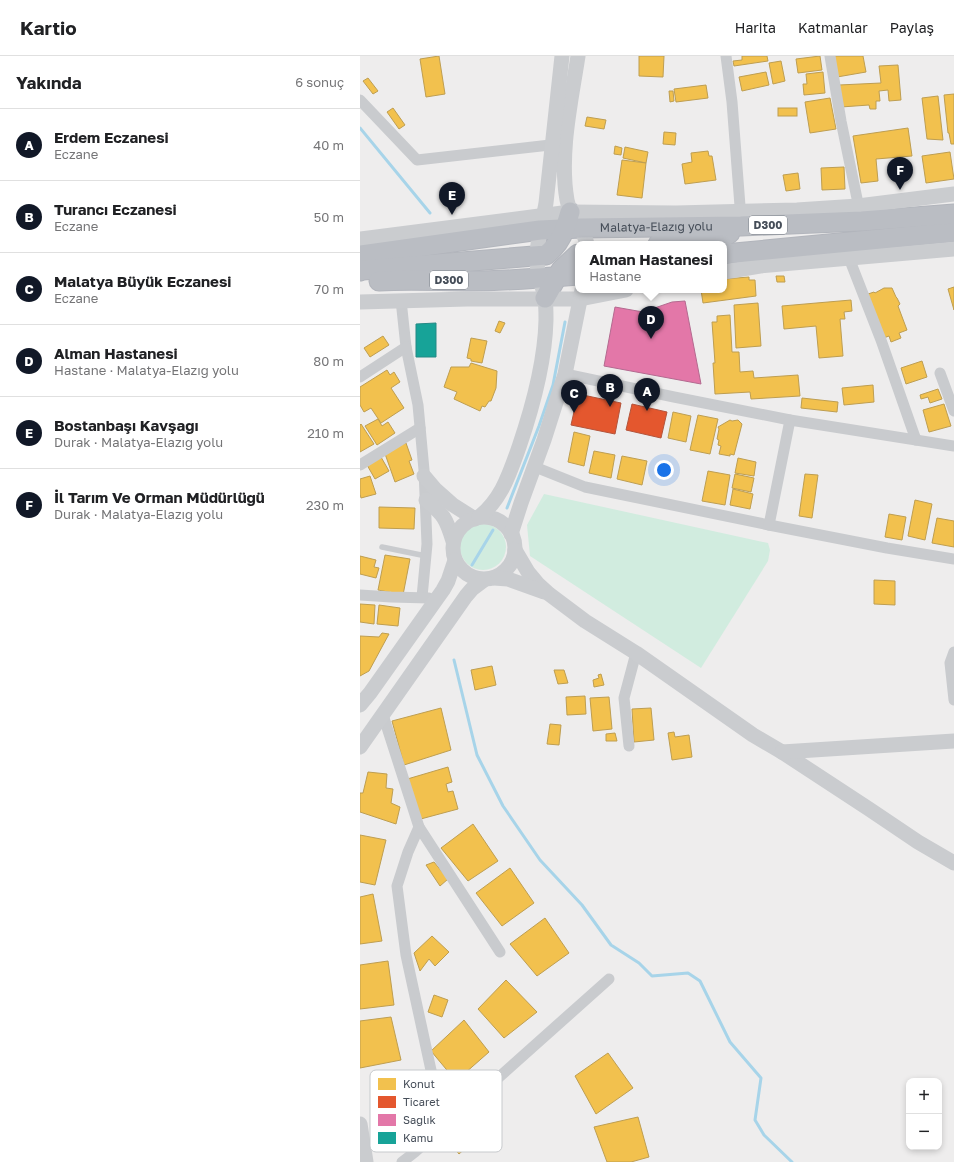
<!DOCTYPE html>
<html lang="tr">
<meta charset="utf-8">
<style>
body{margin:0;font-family:"Golos Text",sans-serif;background:#f6f6f6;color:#202124}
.controls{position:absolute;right:12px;bottom:12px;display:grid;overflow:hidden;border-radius:8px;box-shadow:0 2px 6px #0003}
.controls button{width:36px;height:36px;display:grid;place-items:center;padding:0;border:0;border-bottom:1px solid #e0e0e0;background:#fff;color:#202124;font:20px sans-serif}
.you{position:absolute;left:304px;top:414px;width:14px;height:14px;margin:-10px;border:3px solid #fff;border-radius:50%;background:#1a73e8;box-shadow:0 0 0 6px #1a73e833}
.badge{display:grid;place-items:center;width:26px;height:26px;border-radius:50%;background:#111827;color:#fff;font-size:13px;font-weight:700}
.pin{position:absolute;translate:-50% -33px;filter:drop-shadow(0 1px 2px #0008)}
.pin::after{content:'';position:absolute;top:21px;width:14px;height:12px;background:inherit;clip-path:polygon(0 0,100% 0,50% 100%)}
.popup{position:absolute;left:215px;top:185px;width:152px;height:52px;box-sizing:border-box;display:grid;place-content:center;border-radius:8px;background:#fff;filter:drop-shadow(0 1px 3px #0005);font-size:13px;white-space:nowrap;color:#757577}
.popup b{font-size:15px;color:#202124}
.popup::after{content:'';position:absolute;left:50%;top:100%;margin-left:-8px;border:8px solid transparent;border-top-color:#fff}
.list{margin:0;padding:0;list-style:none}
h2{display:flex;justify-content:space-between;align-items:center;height:52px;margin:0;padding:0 16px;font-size:17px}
h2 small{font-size:13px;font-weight:400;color:#757577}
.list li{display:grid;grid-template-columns:26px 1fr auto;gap:12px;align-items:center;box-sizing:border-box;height:72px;padding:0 16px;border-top:1px solid #e0e0e0}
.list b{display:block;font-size:15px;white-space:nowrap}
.list p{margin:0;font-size:13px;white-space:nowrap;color:#757577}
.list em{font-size:13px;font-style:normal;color:#757577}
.map{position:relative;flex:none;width:594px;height:1106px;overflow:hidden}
header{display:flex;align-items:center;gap:24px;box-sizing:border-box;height:56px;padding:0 20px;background:#fff;border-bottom:1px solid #e0e0e0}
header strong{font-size:19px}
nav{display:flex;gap:22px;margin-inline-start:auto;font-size:14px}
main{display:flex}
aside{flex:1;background:#fff}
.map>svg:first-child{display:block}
.green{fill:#d1ecdf}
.homes{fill:#f2c14e;stroke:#be9e51}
.shops{fill:#e4572e;stroke:#b4543b}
.health{fill:#e377a8;stroke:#b46a90}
.public{fill:#17a398;stroke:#258985}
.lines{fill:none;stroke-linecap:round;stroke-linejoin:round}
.stream{stroke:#a7d4e9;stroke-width:3}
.highway-casing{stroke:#b2b5bc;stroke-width:21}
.lane{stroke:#c9cbce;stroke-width:5.5}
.street{stroke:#c9cbce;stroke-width:11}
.secondary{stroke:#cacccf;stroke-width:15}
.highway{stroke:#babdc3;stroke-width:19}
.labels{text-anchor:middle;stroke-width:4;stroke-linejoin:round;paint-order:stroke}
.shield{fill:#fff;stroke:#7d828a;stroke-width:1}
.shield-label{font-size:11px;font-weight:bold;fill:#454d58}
.street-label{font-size:12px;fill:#454d58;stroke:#fff}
.key{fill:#fff;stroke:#c7cacd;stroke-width:1}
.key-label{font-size:11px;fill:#454d58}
</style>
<header>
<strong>Kartio</strong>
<nav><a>Harita</a><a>Katmanlar</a><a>Paylaş</a></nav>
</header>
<main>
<aside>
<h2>Yakında<small>6 sonuç</small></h2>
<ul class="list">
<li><span class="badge">A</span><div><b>Erdem Eczanesi</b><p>Eczane</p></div><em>40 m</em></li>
<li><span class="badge">B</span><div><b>Turancı Eczanesi</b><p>Eczane</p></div><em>50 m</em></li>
<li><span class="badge">C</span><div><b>Malatya Büyük Eczanesi</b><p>Eczane</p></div><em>70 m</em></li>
<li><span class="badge">D</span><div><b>Alman Hastanesi</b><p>Hastane · Malatya-Elazığ yolu</p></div><em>80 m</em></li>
<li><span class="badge">E</span><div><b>Bostanbaşı Kavşağı</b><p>Durak · Malatya-Elazığ yolu</p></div><em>210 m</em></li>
<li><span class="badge">F</span><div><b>İl Tarım Ve Orman Müdürlüğü</b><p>Durak · Malatya-Elazığ yolu</p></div><em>230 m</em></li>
</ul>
</aside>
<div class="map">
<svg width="594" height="1106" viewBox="0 0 594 1106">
<rect width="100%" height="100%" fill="#eeeded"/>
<!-- green -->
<g class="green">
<polygon points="184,438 408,487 410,494 408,505 341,612 170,500 167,469"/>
<circle cx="123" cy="491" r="23"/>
</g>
<!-- homes -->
<g class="homes">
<polygon points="79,0 85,38 66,41 60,3"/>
<polygon points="279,0 304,0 303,21 279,20"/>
<polygon points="382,0 407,0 408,5 374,10 373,5 382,4"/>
<polygon points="460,0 462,14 438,17 436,3"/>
<polygon points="473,0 503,0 506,16 477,21"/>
<polygon points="421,5 425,25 413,28 409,7"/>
<polygon points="538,9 541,44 529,45 528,34 519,35 520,45 516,45 516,53 510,53 509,49 481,51 479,29 521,27 519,10"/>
<polygon points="406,16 409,29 382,35 379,21"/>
<polygon points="463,16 465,37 444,39 443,28 447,28 446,18"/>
<polygon points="8,22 18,35 13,38 3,25"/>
<polygon points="346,29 348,42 316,46 314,33"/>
<polygon points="309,35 313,35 314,45 310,46"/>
<polygon points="594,38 594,88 591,88 589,77 588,77 584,39"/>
<polygon points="578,40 583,84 567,83 562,42"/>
<polygon points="470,42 476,73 450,77 445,46"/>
<polygon points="33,52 45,69 39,73 27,56"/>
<rect x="418" y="52" width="19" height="8"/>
<polygon points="227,61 246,64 244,73 225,70"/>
<polygon points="548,72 552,100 516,103 518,125 501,127 493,80"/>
<polygon points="304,76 316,77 315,89 303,88"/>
<polygon points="255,90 262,92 261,99 254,98"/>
<polygon points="265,91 288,96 286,107 263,102"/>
<polygon points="348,95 349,100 352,100 356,124 325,128 322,108 332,106 331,97"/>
<polygon points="590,96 594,123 566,127 562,100"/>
<polygon points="262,104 286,107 282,142 257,139"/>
<polygon points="484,111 485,133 462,134 461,112"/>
<polygon points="438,117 440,133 426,135 423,119"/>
<polygon points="416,220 424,220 425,226 417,226"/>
<polygon points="389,221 389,224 395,224 396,240 343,247 341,234 364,234 364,223"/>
<polygon points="594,231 594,254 588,233"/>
<polygon points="524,232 532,232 536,241 537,242 540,248 538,250 547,274 539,277 541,282 531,286 529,280 521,283 505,239 514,236 515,237"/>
<polygon points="491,244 492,255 484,256 485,263 480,263 483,300 459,302 456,270 424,273 422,250"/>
<polygon points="398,247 401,290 376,292 374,249"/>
<polygon points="370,259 372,296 379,296 380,316 393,315 394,322 438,319 440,340 391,343 390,336 355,338 353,307 355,307 352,266 357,266 357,260"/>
<polygon points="139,265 145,267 140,277 135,275"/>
<polygon points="23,280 29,289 10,301 4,292"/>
<polygon points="111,282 127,285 122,307 111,305 111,303 107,302"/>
<polygon points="562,305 567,321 546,328 541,312"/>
<polygon points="111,307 137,315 136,332 131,345 129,345 125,351 122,350 120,355 94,343 97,336 84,331 91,311 109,311"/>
<polygon points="27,314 30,319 34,316 40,326 31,332 44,352 21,367 11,352 4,356 0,349 0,331"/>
<polygon points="513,329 514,346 484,349 482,332"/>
<polygon points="578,333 582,343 570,347 568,341 561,343 560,339"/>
<polygon points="442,342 478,346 477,356 441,352"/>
<polygon points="584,348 591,370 569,376 563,354"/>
<polygon points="313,356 331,360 326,386 308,382"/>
<polygon points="338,359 358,363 350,398 330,394"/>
<polygon points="18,363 22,370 28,366 35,377 17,389 5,370"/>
<polygon points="370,364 372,365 378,364 382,368 374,399 370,398 370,400 359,398 361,390 358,389 359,384 357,383 359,373 358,371"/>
<polygon points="1,368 14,388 0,396 0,369"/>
<polygon points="214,376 230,380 224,410 208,406"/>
<polygon points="46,387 52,404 49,405 54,418 35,426 24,395"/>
<polygon points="234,395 255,399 251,422 229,417"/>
<polygon points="262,400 287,405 282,429 257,423"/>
<polygon points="21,401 29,415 15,423 7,409"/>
<polygon points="378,402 396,406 394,420 375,417"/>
<polygon points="348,415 370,419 365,449 342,445"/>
<polygon points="375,418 394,422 391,436 372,432"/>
<polygon points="445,418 458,419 452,462 439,460"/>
<polygon points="10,420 16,438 1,442 0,438 0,423"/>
<polygon points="373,433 393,438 390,453 370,449"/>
<polygon points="555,444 572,448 565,484 548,480"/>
<polygon points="19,451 55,452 54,473 19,472"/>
<polygon points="529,458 546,461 542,484 525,481"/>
<polygon points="577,462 594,465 594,491 572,487"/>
<polygon points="25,499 50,503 43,539 18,534"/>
<polygon points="0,500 16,504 14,511 19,512 16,522 0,518"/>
<polygon points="514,524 535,525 535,549 514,548"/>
<polygon points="0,548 15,549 14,568 0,566"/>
<polygon points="19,549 40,552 38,570 17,568"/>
<polygon points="22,577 29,578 9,615 0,620 0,580 19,581"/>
<polygon points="132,610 136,629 115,634 111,614"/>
<polygon points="194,614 204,614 208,627 198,628"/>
<polygon points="241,618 244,629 234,631 233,624 239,622 238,619"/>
<polygon points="225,640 226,658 207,659 206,641"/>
<polygon points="249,641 252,673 233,675 230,642"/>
<polygon points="81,652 91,694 44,709 32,665"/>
<polygon points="291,652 294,684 274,686 272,653"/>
<polygon points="190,668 201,669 199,689 187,688"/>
<polygon points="314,676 315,681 329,679 332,701 312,704 308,677"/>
<polygon points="255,677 257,685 246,685 246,678"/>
<polygon points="88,711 92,726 86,728 88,736 93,735 98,753 57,764 44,724"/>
<polygon points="8,716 27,718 26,732 33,733 31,747 40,751 36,768 0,756 0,737 3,737"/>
<polygon points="113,768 138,805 108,825 81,792"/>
<polygon points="0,779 26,784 15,829 0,826"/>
<polygon points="74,806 88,823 80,830 66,809"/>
<polygon points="150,812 174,847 142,870 116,837"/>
<polygon points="13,838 22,885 0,888 0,841"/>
<polygon points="185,862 209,897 177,920 150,888"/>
<polygon points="72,880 89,896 75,910 69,903 60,915 54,897"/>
<polygon points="28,905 34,949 0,953 0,909"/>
<polygon points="146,924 177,956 144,982 118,953"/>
<polygon points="74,939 88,944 82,961 68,956"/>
<polygon points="31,961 41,1004 0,1012 0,965"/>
<polygon points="104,964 129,996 96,1025 71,995"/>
<polygon points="248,997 273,1032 236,1058 215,1020"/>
<polygon points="57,1034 64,1077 23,1085 15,1041"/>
<polygon points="114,1058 127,1073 99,1098 86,1083"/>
<polygon points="278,1061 289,1101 271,1106 247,1106 234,1071"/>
</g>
<!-- shops -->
<g class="shops">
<polygon points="218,338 261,347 255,378 211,369"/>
<polygon points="272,348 307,356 301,382 266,374"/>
</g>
<!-- health -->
<polygon class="health" points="325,245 341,328 244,310 255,251 283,256 312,246"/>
<!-- public -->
<polygon class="public" points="76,267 76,301 56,301 56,268"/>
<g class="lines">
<!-- stream -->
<g class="stream">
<polyline points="0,72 70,157"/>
<polyline points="147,452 179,370 193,329 205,266"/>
<polyline points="112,509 133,474"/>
<polyline points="94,604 117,699 143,750 180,804 222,849 251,889 279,907 292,920 328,917 340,925 370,986 401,1022 395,1064 404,1079 432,1106"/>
</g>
<!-- highway casing -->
<g class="highway-casing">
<g id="highway">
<polyline points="298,188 361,183 370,177"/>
<polyline points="364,198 594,176"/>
<path id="s1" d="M0,199L180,174L221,172L381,170L502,165L594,158"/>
<path d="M0,215L3,214L186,199C201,187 205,174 210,156"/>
<path d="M19,225C50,223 81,225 111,225C147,225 182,222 218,219"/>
<polyline points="185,242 201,214 218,198"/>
</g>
</g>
<!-- lane -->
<polyline class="lane" points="22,491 66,500"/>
<!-- street -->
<g class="street">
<polyline points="366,0 372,46 381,163"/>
<polyline points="470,0 481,65 500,157"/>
<polyline points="0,44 57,104 199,88"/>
<polyline points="489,202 521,284 556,384"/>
<polyline points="41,244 46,291 58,349 64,414 67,488 62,541"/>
<polyline points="580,317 594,355"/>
<polyline points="205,318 314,341 430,364 594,390"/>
<polyline points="0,321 46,291"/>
<polyline points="0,409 60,372"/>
<polyline points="175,411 225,431 409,469 527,492 594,503"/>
<polyline points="409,469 430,364"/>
<polyline points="0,539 31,541 69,542"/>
<polyline points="594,596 590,607 594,644"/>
<polyline points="23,659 59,771 140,896"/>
<polyline points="269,690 264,642 276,597"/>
<polyline points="59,771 48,796 37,830 46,899 79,1051"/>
<polyline points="42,1106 55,1096 249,923"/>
</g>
<!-- secondary -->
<g class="secondary">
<path d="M218,0C211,46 199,98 207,144C210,161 223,171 227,188"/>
<polyline points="0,183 210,156 316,157 437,154 498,150 594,138"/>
<polyline points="364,216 400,210 594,193"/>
<polyline points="0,246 107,243 220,243 266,234"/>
<polyline points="64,420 75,433 93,449 115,463"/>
<path d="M66,444C84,459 86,462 93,485"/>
<circle cx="124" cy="492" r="31"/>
<path d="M119,461C129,453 136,444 142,433C149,420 154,405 159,391C173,350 185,307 186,264C186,257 186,249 185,242C182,227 176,218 177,201C177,182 183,165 186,147L202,0"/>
<polyline points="151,478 161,447 184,384 205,318 222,234"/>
<polyline points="155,494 168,516 178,528 189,538 225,565 276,597 393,679 422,696 509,753 558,786 594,807"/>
<polyline points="134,522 148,523 184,536"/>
<polyline points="0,649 10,637 83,534 88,525 95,504"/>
<polyline points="0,691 106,540 112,533 124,524"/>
<polyline points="422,696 594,685"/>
<polyline points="0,1068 6,1106"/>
</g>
<!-- highway -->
<use href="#highway" class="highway"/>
</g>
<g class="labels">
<!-- shield labels -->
<g class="shield">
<rect x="389" y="160" width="38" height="18" rx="3"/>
<rect x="70" y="215" width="38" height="18" rx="3"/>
</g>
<g class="shield-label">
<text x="408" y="173">D300</text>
<text x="89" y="228">D300</text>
</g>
<!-- street labels -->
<g class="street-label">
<text dy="4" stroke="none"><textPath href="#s1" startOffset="298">Malatya-Elazığ yolu</textPath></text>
</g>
</g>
<!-- legend -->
<rect x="10" y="1014" width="132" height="82" rx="6" class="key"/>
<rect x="18" y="1022" width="18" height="12" fill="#f2c14e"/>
<rect x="18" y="1040" width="18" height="12" fill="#e4572e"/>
<rect x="18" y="1058" width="18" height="12" fill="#e377a8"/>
<rect x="18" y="1076" width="18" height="12" fill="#17a398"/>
<g class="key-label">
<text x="43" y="1032">Konut</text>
<text x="43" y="1050">Ticaret</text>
<text x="43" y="1068">Sağlık</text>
<text x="43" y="1086">Kamu</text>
</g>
</svg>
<div class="controls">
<button>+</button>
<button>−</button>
</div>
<div class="you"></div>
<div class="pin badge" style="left:287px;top:355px">A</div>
<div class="pin badge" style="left:250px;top:351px">B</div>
<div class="pin badge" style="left:214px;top:357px">C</div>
<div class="pin badge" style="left:291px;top:283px">D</div>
<div class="popup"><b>Alman Hastanesi</b>Hastane</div>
<div class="pin badge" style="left:92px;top:159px">E</div>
<div class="pin badge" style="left:540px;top:134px">F</div>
</div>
</main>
